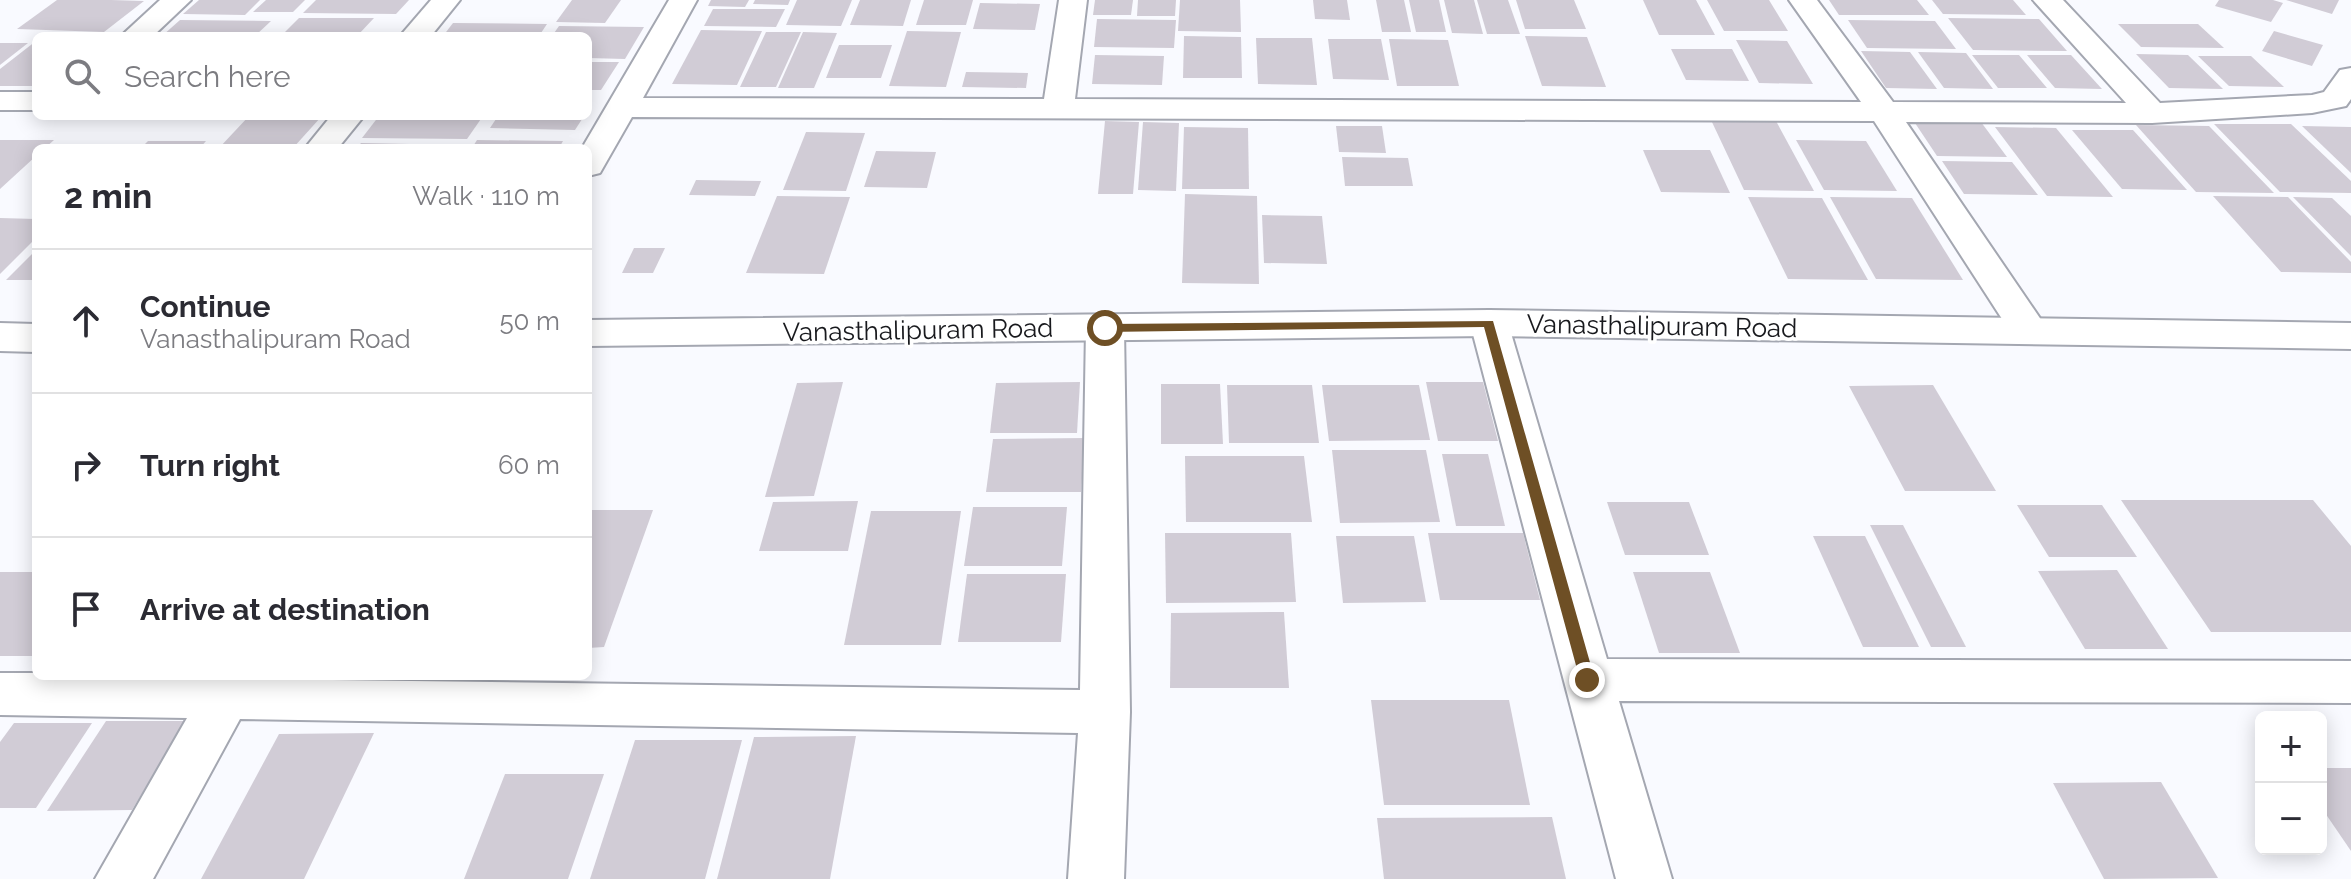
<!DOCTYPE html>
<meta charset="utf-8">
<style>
body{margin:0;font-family:Raleway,sans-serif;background:#f2f2f3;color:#2b2b33}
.controls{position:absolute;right:24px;bottom:24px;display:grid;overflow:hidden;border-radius:12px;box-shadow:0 4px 20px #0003}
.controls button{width:72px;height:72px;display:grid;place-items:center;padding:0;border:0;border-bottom:2px solid #e1e1e2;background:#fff;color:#2b2b33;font:40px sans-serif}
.stop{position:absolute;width:24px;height:24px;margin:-18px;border:6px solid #6e4f25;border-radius:50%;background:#fff}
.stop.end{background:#6e4f25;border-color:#fff;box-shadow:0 2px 8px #0008}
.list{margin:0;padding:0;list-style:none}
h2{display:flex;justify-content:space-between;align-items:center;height:104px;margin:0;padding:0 32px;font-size:34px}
h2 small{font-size:26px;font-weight:400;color:#7c7c81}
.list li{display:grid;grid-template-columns:52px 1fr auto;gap:24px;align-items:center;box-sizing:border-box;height:144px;padding:0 32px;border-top:2px solid #e1e1e2}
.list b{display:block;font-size:30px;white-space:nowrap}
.list p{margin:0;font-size:26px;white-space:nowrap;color:#7c7c81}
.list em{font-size:26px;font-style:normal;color:#7c7c81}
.icon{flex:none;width:44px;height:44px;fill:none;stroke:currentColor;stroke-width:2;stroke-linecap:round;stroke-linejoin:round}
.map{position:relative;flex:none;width:2351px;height:879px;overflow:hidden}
.search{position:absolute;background:#fff;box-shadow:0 4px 20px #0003;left:32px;top:32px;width:560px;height:88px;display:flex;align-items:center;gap:20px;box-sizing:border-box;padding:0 28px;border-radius:12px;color:#7c7c81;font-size:30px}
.panel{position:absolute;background:#fff;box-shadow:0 4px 20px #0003;left:32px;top:144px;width:560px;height:536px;border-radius:12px}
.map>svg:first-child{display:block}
.building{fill:#d1ccd6}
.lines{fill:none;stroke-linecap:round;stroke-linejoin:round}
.minor-casing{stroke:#a4a7b1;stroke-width:4}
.tertiary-casing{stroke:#a4a7b1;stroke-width:4}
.minor{fill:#fff;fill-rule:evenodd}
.tertiary{fill:#fff;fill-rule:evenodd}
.route{fill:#6e4f25}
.labels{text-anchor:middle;stroke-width:7;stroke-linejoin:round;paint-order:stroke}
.street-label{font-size:26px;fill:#18191d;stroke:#fff}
</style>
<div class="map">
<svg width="2351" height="879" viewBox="0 0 2351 879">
<rect width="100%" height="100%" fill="#f9faff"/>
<!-- building -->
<g class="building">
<polygon points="57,0 111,0 144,1 104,32 17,29"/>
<polygon points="199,0 260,0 245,15 183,14"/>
<polygon points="266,0 305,0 293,12 253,12"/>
<polygon points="316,0 409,0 396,14 303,13"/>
<polygon points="572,0 621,0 605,23 556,22"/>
<polygon points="711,0 749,0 745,7 708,6"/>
<polygon points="755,0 790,0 788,5 753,4"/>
<polygon points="797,0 852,0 841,26 786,25"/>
<polygon points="860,0 911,0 903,26 850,25"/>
<polygon points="924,0 973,0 966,25 916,25"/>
<polygon points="1095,0 1133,0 1131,15 1093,15"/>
<polygon points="1138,0 1176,0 1175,16 1137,16"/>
<polygon points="1180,0 1240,0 1241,32 1178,31"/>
<polygon points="1313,0 1347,0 1350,20 1315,19"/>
<polygon points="1376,0 1404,0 1411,32 1382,32"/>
<polygon points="1409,0 1439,0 1446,32 1416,32"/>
<polygon points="1444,0 1474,0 1483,34 1452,33"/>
<polygon points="1477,0 1508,0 1520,34 1487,34"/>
<polygon points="1516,0 1574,0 1586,29 1525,29"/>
<polygon points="1643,0 1696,0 1715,35 1659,35"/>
<polygon points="1707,0 1769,0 1788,31 1724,31"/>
<polygon points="1829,0 1917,0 1929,15 1839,15"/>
<polygon points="1932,0 2013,0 2026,15 1943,14"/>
<polygon points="2219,0 2273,0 2283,3 2271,22 2215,6"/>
<polygon points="2286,0 2339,0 2332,14"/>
<polygon points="980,3 1040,4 1035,30 973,29"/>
<polygon points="713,9 785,9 776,27 704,26"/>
<polygon points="299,18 374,18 357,36 281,36"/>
<polygon points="1948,18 2039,19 2067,51 1973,50"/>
<polygon points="1097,19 1176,20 1174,48 1094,47"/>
<polygon points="180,20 271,21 255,36 162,36"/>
<polygon points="1848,20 1935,21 1956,49 1867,48"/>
<polygon points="453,23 547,24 539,36 443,36"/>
<polygon points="2118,24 2198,24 2224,48 2141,47"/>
<polygon points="559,26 644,27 625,59 588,58 588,36 552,36"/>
<polygon points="701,30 762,31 737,85 672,84"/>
<polygon points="907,31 961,32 946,87 889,86"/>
<polygon points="2274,31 2323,45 2312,66 2262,51"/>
<polygon points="766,32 801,32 776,87 740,87"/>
<polygon points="803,32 837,33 814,88 778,88"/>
<polygon points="1184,36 1241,37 1242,78 1183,78"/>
<polygon points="1525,36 1587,37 1606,87 1542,86"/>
<polygon points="1256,38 1312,38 1317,85 1258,84"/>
<polygon points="1328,39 1381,39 1389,80 1333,79"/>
<polygon points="1389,39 1448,40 1459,86 1397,86"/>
<polygon points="1736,40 1787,41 1813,84 1759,83"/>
<polygon points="36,41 36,86 0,86 0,69"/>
<polygon points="0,43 28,43 0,65"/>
<polygon points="839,45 892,45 881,78 826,78"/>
<polygon points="1671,49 1732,49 1749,81 1686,80"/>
<polygon points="1861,51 1910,52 1937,89 1886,88"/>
<polygon points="1918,52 1966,53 1993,89 1944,88"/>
<polygon points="2136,54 2188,55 2223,89 2169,88"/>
<polygon points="1095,55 1164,56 1162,85 1092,84"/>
<polygon points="1972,55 2019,55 2047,88 1998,88"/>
<polygon points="2027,55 2071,55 2102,89 2055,88"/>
<polygon points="2198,56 2251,56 2284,87 2229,86"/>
<polygon points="588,62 619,62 601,90 588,90"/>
<polygon points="966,72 1028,73 1026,88 962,87"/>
<polygon points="249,116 321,117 293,148 219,148"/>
<polygon points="379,116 483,116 467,139 362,138"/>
<polygon points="498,116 584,116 575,130 490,128"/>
<polygon points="1911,117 1978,118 2007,157 1937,156"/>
<polygon points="1711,120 1776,121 1814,191 1744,190"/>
<polygon points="1105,121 1139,122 1133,194 1098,194"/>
<polygon points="1143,122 1179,123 1176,191 1138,190"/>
<polygon points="2214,124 2291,124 2351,181 2351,193 2280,192"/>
<polygon points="2136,125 2209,126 2274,193 2196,192"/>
<polygon points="1336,126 1382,126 1386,153 1339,152"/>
<polygon points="2302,126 2351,127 2351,173"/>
<polygon points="1184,127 1248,128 1249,189 1182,189"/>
<polygon points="1995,127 2056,128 2113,197 2047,196"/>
<polygon points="2072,130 2133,130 2187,190 2122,189"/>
<polygon points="806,132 865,133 846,191 783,190"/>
<polygon points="0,140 54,140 45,148 36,148 36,156 0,189"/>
<polygon points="477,140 563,141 559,148 472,148"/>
<polygon points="1796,140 1866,141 1897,191 1824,190"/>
<polygon points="148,141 206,141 200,148 141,148"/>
<polygon points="361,143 458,145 456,148 357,148"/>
<polygon points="1643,150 1710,150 1730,193 1661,192"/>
<polygon points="876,151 936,152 927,188 864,187"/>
<polygon points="1342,157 1408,158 1413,186 1345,186"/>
<polygon points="1942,161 2012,162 2038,195 1964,194"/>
<polygon points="696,180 761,181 755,196 689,195"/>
<polygon points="1185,194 1257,196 1259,284 1182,283"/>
<polygon points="777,196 850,197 824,274 746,273"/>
<polygon points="2213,196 2288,197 2351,262 2351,273 2281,272"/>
<polygon points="1748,197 1822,198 1868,280 1788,279"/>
<polygon points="1830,197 1912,198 1963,280 1876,279"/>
<polygon points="2293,197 2332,198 2351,216 2351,256"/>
<polygon points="1262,215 1322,216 1327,264 1264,263"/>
<polygon points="0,218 36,219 36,238 0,274"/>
<polygon points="634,248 665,248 653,273 622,273"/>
<polygon points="36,250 36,280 6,280"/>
<polygon points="843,382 814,496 765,497 797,383"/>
<polygon points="1080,382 1077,433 990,433 996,383"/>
<polygon points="1426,382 1483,382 1498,441 1438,441"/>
<polygon points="1161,384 1220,384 1223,444 1161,444"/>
<polygon points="1227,385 1312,385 1319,443 1229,443"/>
<polygon points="1322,385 1419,385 1430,440 1329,441"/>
<polygon points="1933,385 1996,491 1905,491 1849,386"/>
<polygon points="1085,438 1081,492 986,492 993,439"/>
<polygon points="1332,450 1426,450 1440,522 1340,523"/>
<polygon points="1442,454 1488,454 1505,526 1456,526"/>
<polygon points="1185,456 1304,456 1312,522 1186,522"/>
<polygon points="2121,500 2313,500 2351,546 2351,632 2211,632"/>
<polygon points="858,501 848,551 759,551 773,502"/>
<polygon points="1607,502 1689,502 1709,555 1625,555"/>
<polygon points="2017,505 2102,505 2137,557 2049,557"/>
<polygon points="973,507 1067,507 1062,566 964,566"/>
<polygon points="588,510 653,510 604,647 588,648"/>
<polygon points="871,511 961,511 941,645 844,645"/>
<polygon points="1870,525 1903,525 1966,647 1931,647"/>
<polygon points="1165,533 1291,533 1296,602 1166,603"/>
<polygon points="1428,533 1523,533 1540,600 1440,600"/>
<polygon points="1336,536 1414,536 1426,602 1343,603"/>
<polygon points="1813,536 1865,536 1919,647 1863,647"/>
<polygon points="2117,570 2168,649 2085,649 2038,571"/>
<rect x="0" y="572" width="36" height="84"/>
<polygon points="1633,572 1710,572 1740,653 1659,653"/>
<polygon points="967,574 1066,574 1061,642 958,642"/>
<polygon points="1284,612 1289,688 1170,688 1171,613"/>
<polygon points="1371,700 1509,700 1530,805 1384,805"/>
<polygon points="106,721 186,721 132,810 47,811"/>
<polygon points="14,723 92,723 36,808 0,808 0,742"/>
<polygon points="374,733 304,879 201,879 279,734"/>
<polygon points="856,736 830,879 717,879 754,737"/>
<polygon points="635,740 742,740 705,879 590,879"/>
<polygon points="2321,768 2351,768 2351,851 2321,807"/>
<polygon points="505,774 604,774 568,879 464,879"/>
<polygon points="2161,782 2218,878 2104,879 2053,783"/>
<polygon points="1552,817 1566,879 1384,879 1377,818"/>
</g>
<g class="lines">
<!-- minor casing -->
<g class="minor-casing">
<g id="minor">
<polygon points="160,0 191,0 153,36 121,36"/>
<polygon points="431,0 460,0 431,36 400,36"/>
<polygon points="669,0 697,0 643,98 1044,99 1059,0 1087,0 1075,99 1861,102 1789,0 1817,0 1893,102 2126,103 2033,0 2063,0 2160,103 2312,95 2324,92 2340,70 2351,68 2351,99 2346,106 2312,113 2152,123 1906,122 2048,330 2043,339 2029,343 2015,339 1874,121 632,117 600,173 588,176 588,148 582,148"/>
<rect x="0" y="92" width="36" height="18"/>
<polygon points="331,116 364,116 338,148 305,148"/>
<polygon points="1489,310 1503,314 1508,323 1607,659 2351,661 2351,703 1619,701 1672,879 1616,879 1470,323 1475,314"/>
<polygon points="1105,315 1119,319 1124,328 1130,712 1124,879 1068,879 1078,733 240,719 153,879 95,879 187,718 0,715 0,673 36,673 36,676 1080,690 1086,328 1091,319"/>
</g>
</g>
<!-- tertiary casing -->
<g class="tertiary-casing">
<g id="tertiary">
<polygon points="1489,310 2351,323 2351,349 1489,336 588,346 588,320"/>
<polygon points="0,323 36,324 36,352 0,351"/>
</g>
</g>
<!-- minor -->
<use href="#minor" class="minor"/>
<!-- tertiary -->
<use href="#tertiary" class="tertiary"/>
</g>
<!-- route -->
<polygon class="route" points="1493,321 1595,680 1587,686 1580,680 1484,327 1105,332 1099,328 1105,324"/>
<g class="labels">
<!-- street labels -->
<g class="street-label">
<text transform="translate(1662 326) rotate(1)" y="9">Vanasthalipuram Road</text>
<text transform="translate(918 330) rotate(-1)" y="9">Vanasthalipuram Road</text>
</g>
</g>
</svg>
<div class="controls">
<button>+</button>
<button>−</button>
</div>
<div class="stop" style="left:1105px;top:328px"></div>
<div class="stop end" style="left:1587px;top:680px"></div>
<div class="search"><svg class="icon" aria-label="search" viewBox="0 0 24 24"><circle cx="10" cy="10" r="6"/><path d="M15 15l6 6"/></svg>Search here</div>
<section class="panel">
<h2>2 min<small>Walk · 110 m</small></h2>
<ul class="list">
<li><svg class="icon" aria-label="ahead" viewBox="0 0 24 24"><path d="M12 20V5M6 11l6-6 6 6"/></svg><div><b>Continue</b><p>Vanasthalipuram Road</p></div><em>50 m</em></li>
<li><svg class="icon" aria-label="right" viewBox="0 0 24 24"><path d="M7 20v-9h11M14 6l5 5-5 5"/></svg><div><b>Turn right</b></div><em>60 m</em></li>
<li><svg class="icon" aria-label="arrive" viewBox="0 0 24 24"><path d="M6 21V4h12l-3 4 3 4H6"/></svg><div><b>Arrive at destination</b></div></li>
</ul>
</section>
</div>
